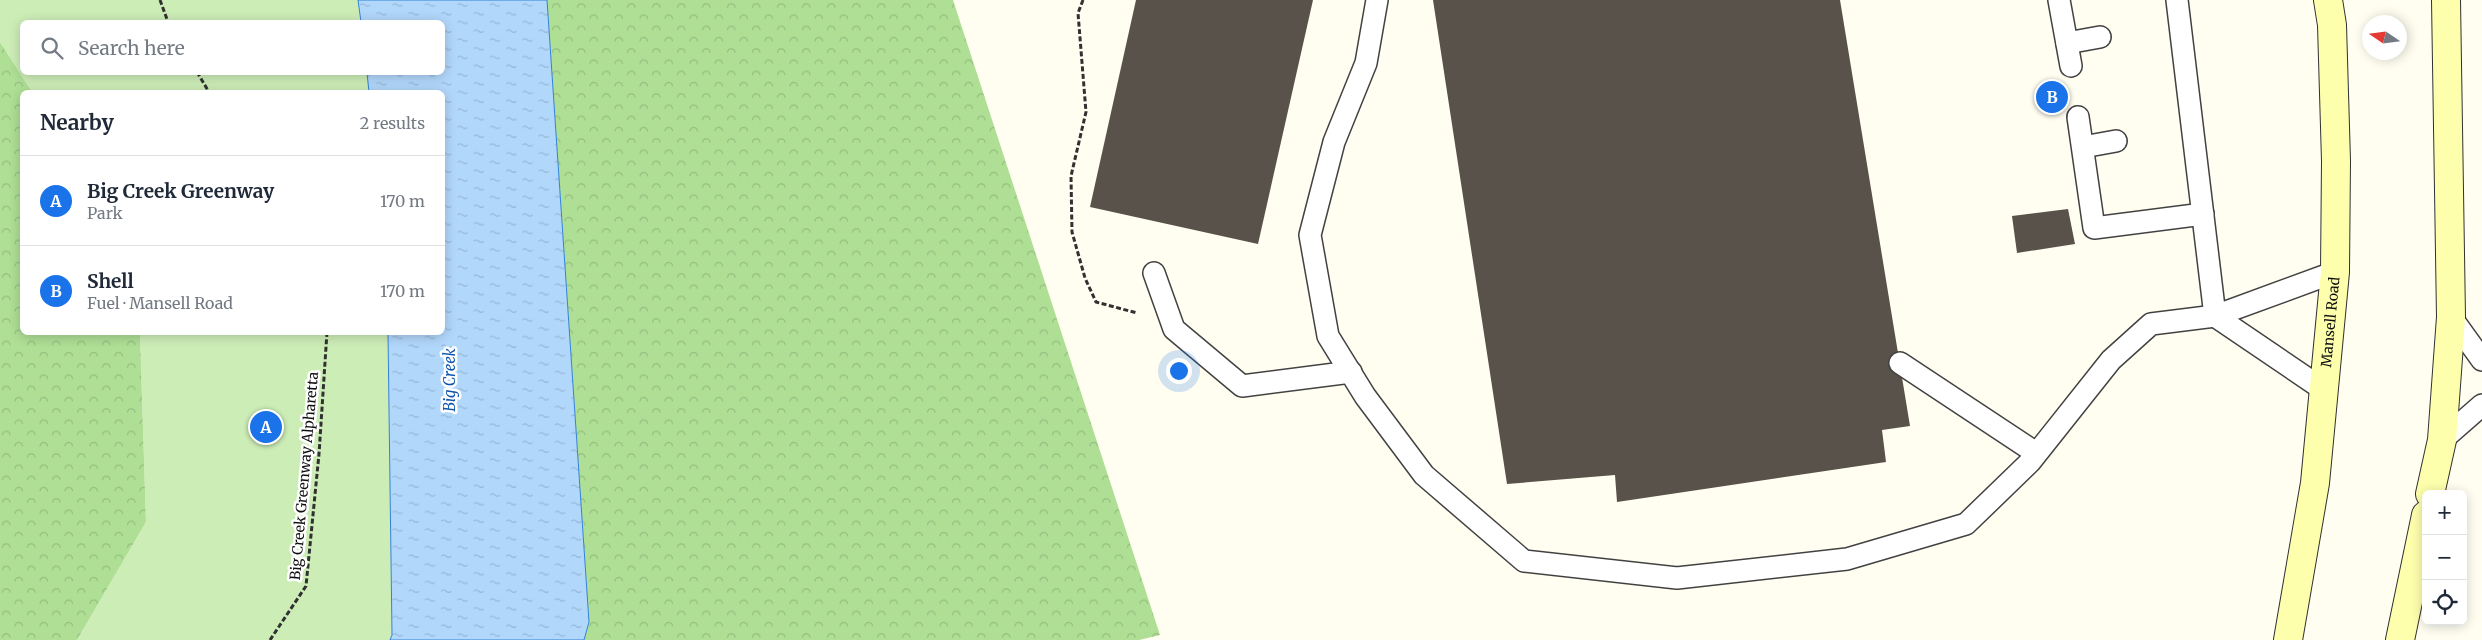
<!DOCTYPE html>
<meta charset="utf-8">
<style>
body{margin:0;font-family:Merriweather,serif;background:#f2f2f3;color:#1f2937}
.controls{position:absolute;right:15px;bottom:15px;display:grid;overflow:hidden;border-radius:8px;box-shadow:0 2px 12px #0003}
.controls button{width:45px;height:45px;display:grid;place-items:center;padding:0;border:0;border-bottom:1px solid #e0e1e3;background:#fff;color:#1f2937;font:25px sans-serif}
.compass{position:absolute;left:2362px;top:15px;width:45px;height:45px;border-radius:50%;background:#fff;box-shadow:0 2px 12px #0003;rotate:283deg}
.you{position:absolute;left:1178px;top:370px;width:18px;height:18px;margin:-12px;border:4px solid #fff;border-radius:50%;background:#1a73e8;box-shadow:0 0 0 8px #1a73e833}
.badge{display:grid;place-items:center;width:32px;height:32px;border-radius:50%;background:#1a73e8;color:#fff;font-size:16px;font-weight:700}
.pin{position:absolute;translate:-50% -50%;border:2px solid #fff;box-shadow:0 1px 5px #0006}
.list{margin:0;padding:0;list-style:none}
h2{display:flex;justify-content:space-between;align-items:center;height:65px;margin:0;padding:0 20px;font-size:21px}
h2 small{font-size:16px;font-weight:400;color:#747a83}
.list li{display:grid;grid-template-columns:32px 1fr auto;gap:15px;align-items:center;box-sizing:border-box;height:90px;padding:0 20px;border-top:1px solid #e0e1e3}
.list b{display:block;font-size:19px;white-space:nowrap}
.list p{margin:0;font-size:16px;white-space:nowrap;color:#747a83}
.list em{font-size:16px;font-style:normal;color:#747a83}
.icon{flex:none;width:28px;height:28px;fill:none;stroke:currentColor;stroke-width:2;stroke-linecap:round;stroke-linejoin:round}
.map{position:relative;flex:none;width:2482px;height:640px;overflow:hidden}
.search{position:absolute;background:#fff;box-shadow:0 2px 12px #0003;left:20px;top:20px;width:425px;height:55px;display:flex;align-items:center;gap:12px;box-sizing:border-box;padding:0 18px;border-radius:8px;color:#747a83;font-size:19px}
.panel{position:absolute;background:#fff;box-shadow:0 2px 12px #0003;left:20px;top:90px;width:425px;height:245px;border-radius:8px}
.map>svg:first-child{display:block}
.grass{fill:#cdedb7}
.forest{fill:url(#forest-crowns)}
.water{fill:url(#water-ripples);stroke:#3382d7}
.building{fill:#59524a}
.lines{fill:none;stroke-linecap:round;stroke-linejoin:round}
.lane-casing{stroke:#424242;stroke-width:24}
.secondary-casing{stroke:#313131;stroke-width:30}
.path{stroke:#313131;stroke-width:3;stroke-dasharray:5 2.5;stroke-linecap:butt}
.lane{stroke:#fff;stroke-width:21}
.secondary{stroke:#feffac;stroke-width:28}
.labels{text-anchor:middle;stroke-width:5;stroke-linejoin:round;paint-order:stroke}
.street-label{font-size:14px;fill:#0f0f0f;stroke:#fff}
.water-label{font-size:15px;font-style:italic;fill:#0e54ab;stroke:#fff}
</style>
<div class="map">
<svg width="2482" height="640" viewBox="0 0 2482 640">
<defs>
<pattern id="forest-crowns" width="20" height="18" patternUnits="userSpaceOnUse" patternTransform="scale(1.25)"><rect width="20" height="18" fill="#aedf95"/><path d="M2 6a3 3 0 1 1 6 0M12 15a3 3 0 1 1 6 0" fill="none" stroke="#94be7f"/></pattern>
<pattern id="water-ripples" width="26" height="14" patternUnits="userSpaceOnUse" patternTransform="scale(1.25)"><rect width="26" height="14" fill="#b1d7fb"/><path d="M2 4q2-2 4 0t4 0M15 11q2-2 4 0t4 0" fill="none" stroke="#97b7d6"/></pattern>
</defs>
<rect width="100%" height="100%" fill="#fffef1"/>
<!-- grass -->
<g class="grass">
<polygon points="0,0 358,0 361,22 22,22 22,72 367,73 369,92 32,92 0,42"/>
<polygon points="140,333 388,333 392,635 390,640 77,640 146,522"/>
</g>
<!-- forest -->
<g class="forest">
<polygon points="547,0 953,0 1160,635 1139,640 584,640 589,622"/>
<polygon points="0,42 32,92 22,92 22,332 140,333 146,522 77,640 0,640"/>
</g>
<!-- water -->
<polygon class="water" points="358,0 547,0 589,622 584,640 390,640 392,635 388,333 442,332 442,92 369,92 367,73 442,72 442,22 361,22"/>
<!-- building -->
<g class="building">
<polygon points="1136,0 1313,0 1258,244 1090,207"/>
<polygon points="1433,0 1840,0 1910,426 1882,430 1886,462 1617,502 1615,475 1507,484"/>
<polygon points="2068,209 2075,244 2017,253 2012,216"/>
</g>
<g class="lines">
<!-- lane casing -->
<g class="lane-casing">
<g id="lane">
<polyline points="1377,0 1366,63 1334,142 1310,235 1328,336 1365,396 1424,475 1524,561 1677,578 1847,559 1966,524 2030,462 2111,360 2151,324 2215,316 2335,272"/>
<polyline points="2059,0 2071,66"/>
<polyline points="2177,0 2215,316 2324,390"/>
<polyline points="2067,43 2100,37"/>
<polyline points="2078,117 2094,228 2203,214"/>
<polyline points="2083,147 2116,141"/>
<polyline points="1154,273 1174,329 1242,386 1351,372"/>
<polyline points="2451,317 2482,360"/>
<polyline points="1900,363 2036,453"/>
<polyline points="2442,440 2482,405"/>
</g>
</g>
<!-- secondary casing -->
<g class="secondary-casing">
<g id="secondary">
<polyline points="2430,494 2442,440 2451,317 2446,0"/>
<path id="s1" d="M2288,640L2315,483L2335,272L2336,161L2332,25L2328,0"/>
<polyline points="2400,640 2426,515"/>
</g>
</g>
<!-- path -->
<g class="path">
<polyline points="160,0 168,22"/>
<polyline points="1083,0 1078,13 1086,112 1071,176 1072,232 1085,278 1096,302 1137,313"/>
<polyline points="197,72 209,92"/>
<polyline points="270,640 306,586 319,454 327,332"/>
</g>
<!-- lane -->
<use href="#lane" class="lane"/>
<!-- secondary -->
<use href="#secondary" class="secondary"/>
</g>
<g class="labels">
<!-- street labels -->
<g class="street-label">
<text dy="5" stroke="none"><textPath href="#s1" startOffset="321">Mansell Road</textPath></text>
<text transform="translate(304 476) rotate(-85)" y="5">Big Creek Greenway Alpharetta</text>
</g>
<!-- water labels -->
<g class="water-label">
<text transform="translate(450 380) rotate(-90)" y="5">Big Creek</text>
</g>
</g>
</svg>
<div class="controls">
<button>+</button>
<button>−</button>
<button><svg class="icon" aria-label="locate" viewBox="0 0 24 24"><circle cx="12" cy="12" r="6"/><path d="M12 2v4M12 18v4M2 12h4M18 12h4"/></svg></button>
</div>
<svg class="compass" viewBox="-18 -18 36 36"><path d="M0-13l5 13h-10z" fill="#e53935"/><path d="M0 13l5-13h-10z" fill="#747a83"/></svg>
<div class="you"></div>
<div class="pin badge" style="left:266px;top:427px">A</div>
<div class="pin badge" style="left:2052px;top:97px">B</div>
<div class="search"><svg class="icon" aria-label="search" viewBox="0 0 24 24"><circle cx="10" cy="10" r="6"/><path d="M15 15l6 6"/></svg>Search here</div>
<section class="panel">
<h2>Nearby<small>2 results</small></h2>
<ul class="list">
<li><span class="badge">A</span><div><b>Big Creek Greenway</b><p>Park</p></div><em>170 m</em></li>
<li><span class="badge">B</span><div><b>Shell</b><p>Fuel · Mansell Road</p></div><em>170 m</em></li>
</ul>
</section>
</div>
